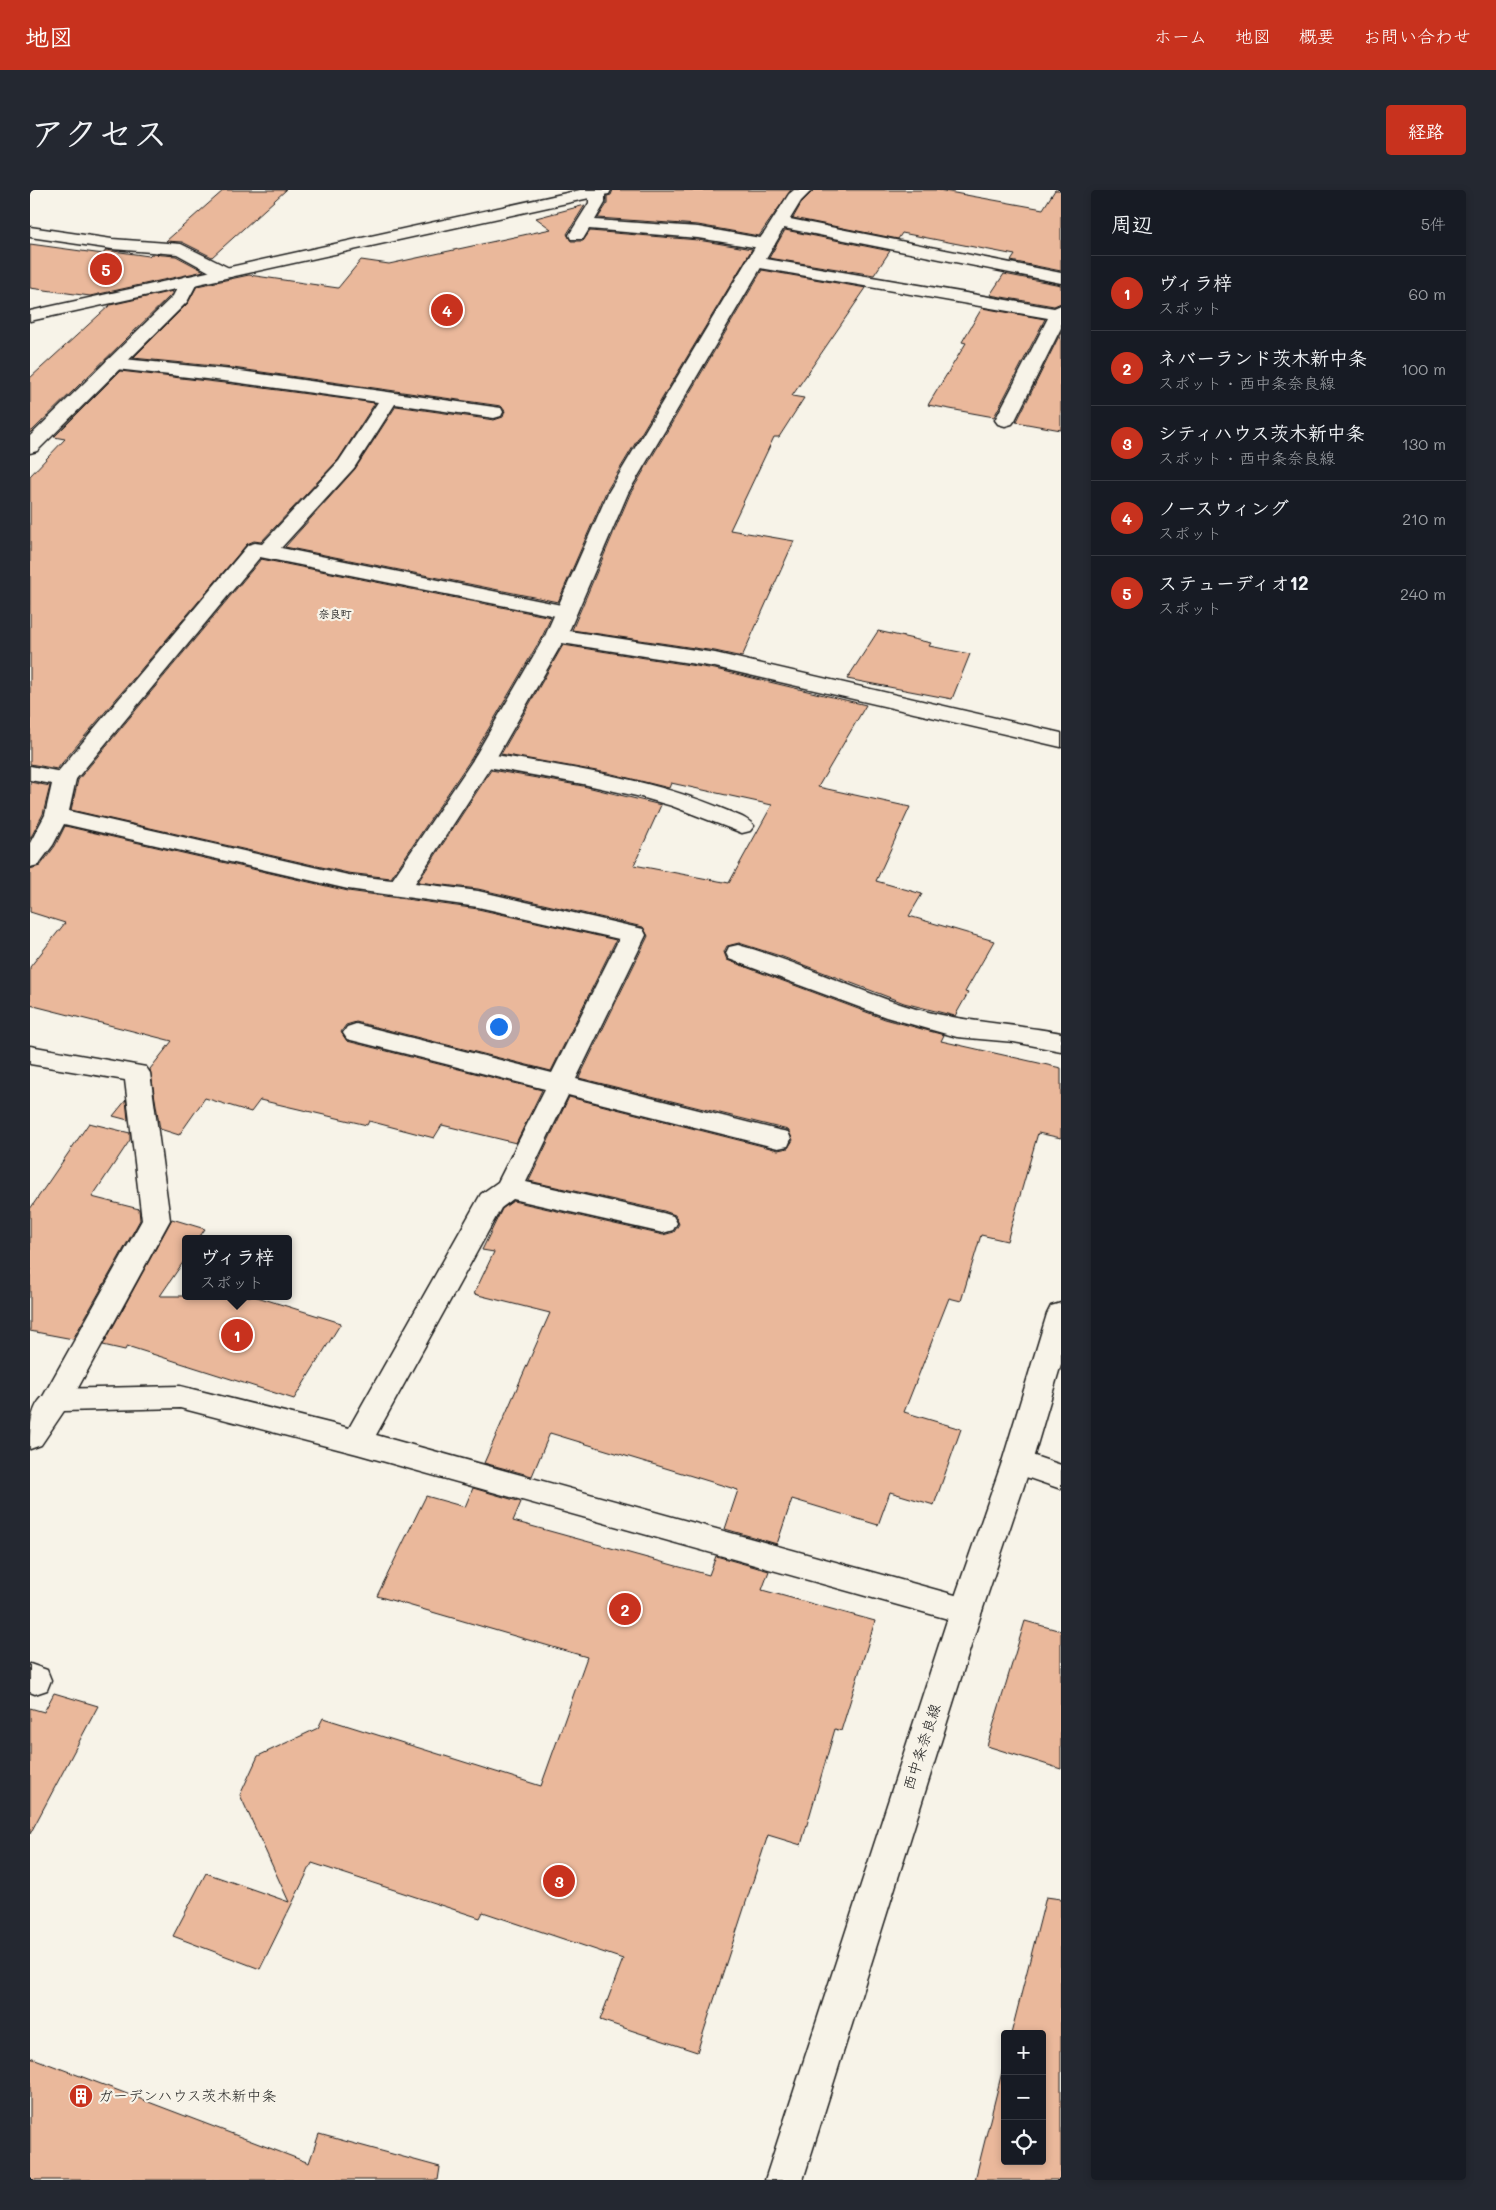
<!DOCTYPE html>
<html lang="ja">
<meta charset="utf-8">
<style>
body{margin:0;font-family:Mali,"Klee One",sans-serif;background:#242831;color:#f1f3f6}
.controls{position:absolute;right:15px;bottom:15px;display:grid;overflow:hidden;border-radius:5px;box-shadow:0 2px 8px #0003}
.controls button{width:45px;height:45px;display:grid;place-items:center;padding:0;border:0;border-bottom:1px solid #363941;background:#171b24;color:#f1f3f6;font:25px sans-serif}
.you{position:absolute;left:468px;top:836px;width:18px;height:18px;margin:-12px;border:4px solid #fff;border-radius:50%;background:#1a73e8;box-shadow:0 0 0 8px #1a73e833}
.badge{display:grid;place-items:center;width:32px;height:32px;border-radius:50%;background:#c8321e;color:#fff;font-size:16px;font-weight:700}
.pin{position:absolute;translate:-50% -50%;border:2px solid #fff;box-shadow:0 1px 5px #0006}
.popup{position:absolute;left:152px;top:1045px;width:110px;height:65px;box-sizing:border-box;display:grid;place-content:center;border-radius:5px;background:#171b24;filter:drop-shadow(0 1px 4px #0005);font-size:16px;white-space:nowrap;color:#9ea1a6}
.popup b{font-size:19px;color:#f1f3f6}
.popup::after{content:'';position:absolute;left:50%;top:100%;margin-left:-10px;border:10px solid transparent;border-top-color:#171b24}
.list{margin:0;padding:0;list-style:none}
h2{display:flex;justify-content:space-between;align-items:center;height:65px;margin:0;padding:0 20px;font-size:21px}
h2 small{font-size:16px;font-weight:400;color:#9ea1a6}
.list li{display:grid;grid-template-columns:32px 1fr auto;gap:15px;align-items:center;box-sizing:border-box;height:75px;padding:0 20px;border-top:1px solid #363941}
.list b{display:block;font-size:19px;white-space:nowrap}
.list p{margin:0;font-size:16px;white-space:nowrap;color:#9ea1a6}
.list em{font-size:16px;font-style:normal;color:#9ea1a6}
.icon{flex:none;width:28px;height:28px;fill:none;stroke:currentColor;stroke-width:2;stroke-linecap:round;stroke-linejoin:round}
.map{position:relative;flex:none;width:1031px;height:1990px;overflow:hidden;border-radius:5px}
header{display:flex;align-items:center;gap:30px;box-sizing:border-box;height:70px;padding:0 25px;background:#c8321e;color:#fff}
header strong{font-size:24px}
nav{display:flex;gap:28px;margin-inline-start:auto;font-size:18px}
.intro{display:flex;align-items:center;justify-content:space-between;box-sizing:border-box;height:120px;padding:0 30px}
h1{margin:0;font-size:35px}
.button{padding:12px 22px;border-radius:5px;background:#c8321e;color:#fff;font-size:18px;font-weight:700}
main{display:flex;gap:30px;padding:0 30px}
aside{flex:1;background:#171b24;border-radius:5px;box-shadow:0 2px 8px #0003}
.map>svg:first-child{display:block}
.building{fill:#eab89b;stroke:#1c1c1c}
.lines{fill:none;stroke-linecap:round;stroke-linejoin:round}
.service-casing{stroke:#1c1c1c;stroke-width:3}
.minor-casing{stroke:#1c1c1c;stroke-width:3}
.tertiary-casing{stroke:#1c1c1c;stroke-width:3}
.service{fill:#f7f3e8;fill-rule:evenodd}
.minor{fill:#f7f3e8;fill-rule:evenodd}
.tertiary{fill:#f7f3e8;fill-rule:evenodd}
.labels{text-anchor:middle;stroke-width:4.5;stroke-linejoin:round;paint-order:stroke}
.far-neighbourhood-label{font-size:11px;font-weight:bold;fill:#1c1c1c;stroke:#f7f3e8}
.near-street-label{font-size:15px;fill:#1c1c1c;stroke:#f7f3e8}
.near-poi-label{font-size:15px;fill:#1c1c1c;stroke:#f7f3e8;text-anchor:start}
</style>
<header>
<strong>地図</strong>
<nav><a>ホーム</a><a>地図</a><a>概要</a><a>お問い合わせ</a></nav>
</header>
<div class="intro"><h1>アクセス</h1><a class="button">経路</a></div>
<main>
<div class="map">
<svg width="1031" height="1990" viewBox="0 0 1031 1990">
<rect width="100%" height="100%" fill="#f7f3e8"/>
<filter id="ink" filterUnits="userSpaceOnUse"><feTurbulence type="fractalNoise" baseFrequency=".02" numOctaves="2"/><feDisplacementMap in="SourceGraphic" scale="10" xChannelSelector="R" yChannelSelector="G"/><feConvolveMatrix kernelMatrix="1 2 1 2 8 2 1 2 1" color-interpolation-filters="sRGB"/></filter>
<g filter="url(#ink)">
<!-- building -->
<g class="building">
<polygon points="194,0 256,0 182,67 152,52 136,51"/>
<polygon points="583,0 761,0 729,46 668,35 568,28 577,14 577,6 581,5"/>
<polygon points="784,0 908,0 1013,19 1025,0 1031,0 1031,81 981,71 985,65 872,43 868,49 763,28 772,12"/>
<polygon points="555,15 537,44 541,51 553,51 560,41 668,50 722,59 576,302 528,412 255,357 325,279 366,216 464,230 473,227 475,221 471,216 203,178 103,168 158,113 167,96 219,85 308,98 331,70 359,74 521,39 506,28"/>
<polygon points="755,40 860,61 844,85 739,68"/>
<polygon points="0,54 73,64 76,60 119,66 121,64 146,66 174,81 60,106 0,98"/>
<polygon points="732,80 836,98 762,206 774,208 749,247 744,247 700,340 764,351 712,467 685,461 542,440 600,304"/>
<polygon points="974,84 1031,95 1031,113 1024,116 960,105"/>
<polygon points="143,101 141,105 0,243 0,188 80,115"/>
<polygon points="952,118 1015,129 964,227 898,215 936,153 932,152"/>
<polygon points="1031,142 1031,240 986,232 987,231"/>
<polygon points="90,181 203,194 345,213 308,270 231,352 224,351 217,354 27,579 0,574 0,286 35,249 24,247"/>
<polygon points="231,369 521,427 513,445 441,569 361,688 318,683 41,620 48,590"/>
<polygon points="848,441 901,453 899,456 940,464 922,509 817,489"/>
<polygon points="533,455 685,479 836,515 788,597 880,617 846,691 892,704 879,726 964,751 935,802 938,803 925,826 874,813 750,766 709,753 697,756 694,762 697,770 855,829 914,845 911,851 1031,878 1031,948 1008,943 977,1051 951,1045 931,1111 919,1108 874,1222 931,1239 904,1315 860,1302 848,1335 762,1309 747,1354 695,1339 708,1300 520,1243 502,1286 454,1273 520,1123 444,1104 464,1062 452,1060 472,1019 483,1011 633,1045 644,1042 649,1034 645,1025 634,1021 499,991 539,907 748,960 758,958 763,950 758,940 549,888 618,746 613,737 448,699 388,692 461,580 553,596 631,615 604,675 699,693 742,615 641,593 639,598 578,583 471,564"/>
<polygon points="0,592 20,596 13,624 0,649"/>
<polygon points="35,636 318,701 448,719 586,750 521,881 326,832 316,835 311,842 317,851 512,900 486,953 412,935 404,948 339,931 337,935 230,910 221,922 175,908 149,945 130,939 120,879 142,851 0,815 0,777 35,733 0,722 0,679 10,676 25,656"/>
<polygon points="96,910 98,930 83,926"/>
<polygon points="59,933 100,943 100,950 62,1007 109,1019 110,1030 43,1149 0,1141 0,1019"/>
<polygon points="142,1029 175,1039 168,1049 156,1049 156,1068 130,1106 224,1106 311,1133 264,1209 97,1156 95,1160 73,1155"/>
<polygon points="443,1298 491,1312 483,1331 679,1385 686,1366 739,1381 732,1400 845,1431 811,1541 805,1539 771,1655 738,1645 667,1862 570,1830 593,1769 453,1722 450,1728 282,1673 230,1779 143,1746 176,1683 259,1712 210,1605 228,1566 288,1538 293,1528 511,1596 557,1467 347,1406 396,1306 435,1317"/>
<polygon points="995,1431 1031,1441 1031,1579 957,1556"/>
<polygon points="24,1503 68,1516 0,1644 0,1518 14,1522"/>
<polygon points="1016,1707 1031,1709 1031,1990 945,1990 975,1870 975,1971 1012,1971 1012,1844 981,1844"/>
<polygon points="0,1867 279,1973 289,1944 410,1977 408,1990 0,1990"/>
</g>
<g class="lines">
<!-- service casing -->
<g class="service-casing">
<g id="service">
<polygon points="559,0 575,1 575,13 565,30 668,37 742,50 745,54 742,58 736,59 668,48 559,39 553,49 541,49 539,45 559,13"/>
<polygon points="764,0 782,0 771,11 760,29 1031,83 1031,93 754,38 747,49 735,49 733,45 759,4"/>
<polygon points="0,37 82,49 151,54 201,79 204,83 201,87 189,87 147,64 82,59 0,47"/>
<polygon points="725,67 1024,118 1031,115 1031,138 985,230 982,234 975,236 968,234 965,230 1018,128 719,76 716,72 719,68"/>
<polygon points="84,168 203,180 471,218 473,222 471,226 464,228 365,214 324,278 251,358 536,416 543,418 547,422 543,426 536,428 230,367 42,594 34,596 26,594 22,589 26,584 218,355 225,353 232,354 309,271 348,212 203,192 77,178 75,174 77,170"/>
<path d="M454,563C536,577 621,588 698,621C707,625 718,628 724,636L720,641L712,643L642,616L611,607L553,594L446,575L443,570L446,565Z"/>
<path d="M708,755C764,770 818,797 873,815C925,832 978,833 1031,843V861L984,852L927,847L856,827L699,769L696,763L699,757Z"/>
<polygon points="0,856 116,877 120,883 140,1030 37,1218 26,1221 15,1218 11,1210 112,1030 95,890 0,874"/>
<polygon points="0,1474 17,1480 21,1490 17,1500 5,1504 0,1502"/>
</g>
</g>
<!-- minor casing -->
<g class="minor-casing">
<g id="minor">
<path d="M740,42L746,43L749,47L598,303L539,441L685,463L1031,543V557L685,477L532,453L465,570L385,693L448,701L613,739L616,745L546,889L748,940L758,942L761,949L758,956L748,958L538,905L496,992L633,1023L643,1026L647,1033L643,1040L633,1043L483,1009L471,1018L346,1245L936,1408L947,1412L952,1421L947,1430L936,1434L327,1264L150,1218L34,1221L11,1255L0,1259C0,1234 0,1208 26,1199L150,1196L319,1238L451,1004L468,992L515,899L317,849L313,843L317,837L326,834L522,883L589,749L448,717L318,699L34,634L23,655L8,675L0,677V653L15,625L22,594L0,590V576L42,584L46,589L39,621L318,685L362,690L443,570L515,446L578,303L731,47L734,43Z"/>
<polygon points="159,86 165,87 168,91 157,112 7,261 0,263 0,246 143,106 153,87"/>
<polygon points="987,1260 1031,1275 1031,1299 976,1280 972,1272 976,1264"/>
</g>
</g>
<!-- tertiary casing -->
<g class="tertiary-casing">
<g id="tertiary">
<polygon points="550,0 581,0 579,4 573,5 0,131 0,121"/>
<polygon points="1031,1113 1031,1174 1002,1272 952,1421 773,1990 735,1990 920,1421 972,1272 1017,1124 1021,1116"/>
</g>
</g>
<!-- service -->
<use href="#service" class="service"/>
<!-- minor -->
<use href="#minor" class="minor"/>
<!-- tertiary -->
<use href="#tertiary" class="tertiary"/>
</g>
</g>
<!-- icons -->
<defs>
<g id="building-disc" transform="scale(1.25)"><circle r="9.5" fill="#c8321e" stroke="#f7f3e8"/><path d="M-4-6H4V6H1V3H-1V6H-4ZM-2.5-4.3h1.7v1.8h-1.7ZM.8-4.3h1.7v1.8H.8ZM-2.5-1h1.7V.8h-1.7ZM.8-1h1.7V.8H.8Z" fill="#fff"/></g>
</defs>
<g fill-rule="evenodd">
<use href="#building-disc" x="51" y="1906"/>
</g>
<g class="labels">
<!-- far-neighbourhood labels -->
<g class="far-neighbourhood-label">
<text x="305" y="428">奈良町</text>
</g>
<!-- near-street labels -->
<g class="near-street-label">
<text transform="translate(892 1557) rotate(-72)" y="5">西中条奈良線</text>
</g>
<!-- near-poi labels -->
<g class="near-poi-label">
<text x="68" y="1911">ガーデンハウス茨木新中条</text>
</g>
</g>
</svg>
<div class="controls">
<button>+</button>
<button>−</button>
<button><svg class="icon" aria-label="locate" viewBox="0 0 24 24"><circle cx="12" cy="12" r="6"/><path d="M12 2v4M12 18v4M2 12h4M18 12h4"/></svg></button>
</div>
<div class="you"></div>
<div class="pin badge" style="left:207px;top:1145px">1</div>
<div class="popup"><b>ヴィラ梓</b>スポット</div>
<div class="pin badge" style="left:595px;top:1419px">2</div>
<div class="pin badge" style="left:529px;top:1691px">3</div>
<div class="pin badge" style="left:417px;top:120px">4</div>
<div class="pin badge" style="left:76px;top:79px">5</div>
</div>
<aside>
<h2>周辺<small>5件</small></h2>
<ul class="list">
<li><span class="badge">1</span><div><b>ヴィラ梓</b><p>スポット</p></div><em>60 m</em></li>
<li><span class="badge">2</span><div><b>ネバーランド茨木新中条</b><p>スポット · 西中条奈良線</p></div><em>100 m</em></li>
<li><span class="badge">3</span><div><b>シティハウス茨木新中条</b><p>スポット · 西中条奈良線</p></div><em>130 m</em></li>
<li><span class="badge">4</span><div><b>ノースウィング</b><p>スポット</p></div><em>210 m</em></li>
<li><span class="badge">5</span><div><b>ステューディオ12</b><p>スポット</p></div><em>240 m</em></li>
</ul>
</aside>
</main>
